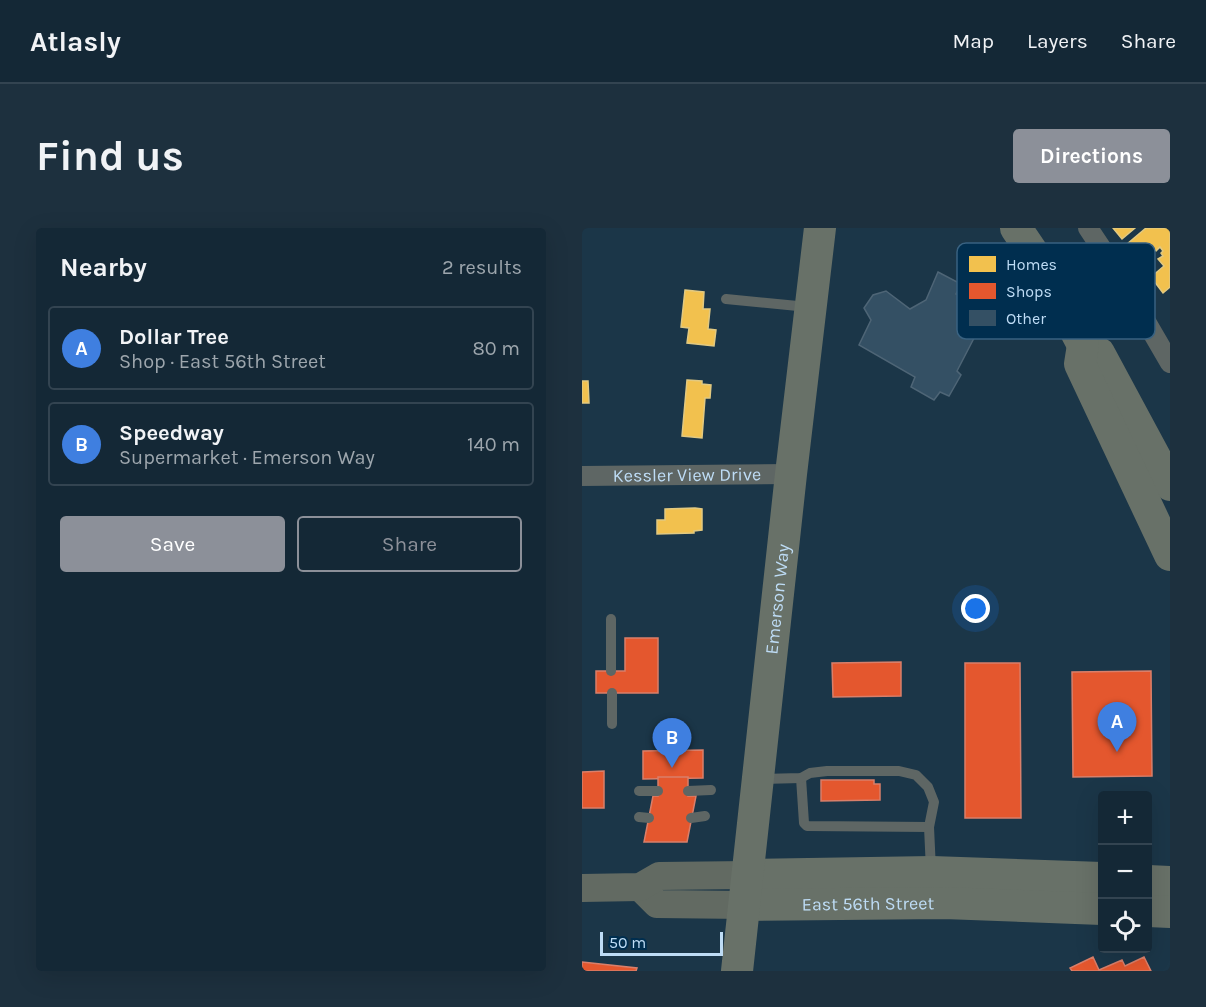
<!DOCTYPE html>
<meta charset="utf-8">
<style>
body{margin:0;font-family:Karla,sans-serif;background:#1d303e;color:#f1f3f6}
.controls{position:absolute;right:18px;bottom:18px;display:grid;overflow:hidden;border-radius:6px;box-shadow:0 6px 24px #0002}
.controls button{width:54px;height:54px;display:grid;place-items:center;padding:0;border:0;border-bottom:2px solid #334451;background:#142836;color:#f1f3f6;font:30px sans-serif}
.scale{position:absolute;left:18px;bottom:15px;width:123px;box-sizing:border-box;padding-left:6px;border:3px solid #bedcf5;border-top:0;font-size:16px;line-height:21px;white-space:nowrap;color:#bedcf5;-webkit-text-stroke:4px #002e4f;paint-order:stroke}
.you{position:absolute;left:394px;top:381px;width:21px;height:21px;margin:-15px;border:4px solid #fff;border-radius:50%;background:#1a73e8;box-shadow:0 0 0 9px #1a73e833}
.badge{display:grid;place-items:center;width:39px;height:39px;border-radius:50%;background:#8c9099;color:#fff;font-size:20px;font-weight:700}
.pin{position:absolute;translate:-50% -50px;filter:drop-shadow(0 2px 3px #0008)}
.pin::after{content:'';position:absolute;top:32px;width:21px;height:18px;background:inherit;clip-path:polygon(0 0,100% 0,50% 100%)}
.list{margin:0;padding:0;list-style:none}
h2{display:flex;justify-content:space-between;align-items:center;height:78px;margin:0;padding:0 24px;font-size:26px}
h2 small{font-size:20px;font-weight:400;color:#9da6ad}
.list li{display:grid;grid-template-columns:39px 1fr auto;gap:18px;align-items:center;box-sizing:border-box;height:84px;margin:0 12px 12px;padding:0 12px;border:2px solid #334451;border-radius:6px}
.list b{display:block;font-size:22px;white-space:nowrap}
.list p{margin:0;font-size:20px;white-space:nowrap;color:#9da6ad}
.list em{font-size:20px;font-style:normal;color:#9da6ad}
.actions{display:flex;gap:12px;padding:18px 24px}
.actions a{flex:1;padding:14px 0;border:2px solid #8c9099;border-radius:6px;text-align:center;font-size:21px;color:#8c9099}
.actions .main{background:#8c9099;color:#fff}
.icon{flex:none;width:33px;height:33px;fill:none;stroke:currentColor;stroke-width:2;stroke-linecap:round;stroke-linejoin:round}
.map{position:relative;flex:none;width:588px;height:743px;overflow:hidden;border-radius:6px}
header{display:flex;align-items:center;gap:36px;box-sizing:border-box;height:84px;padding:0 30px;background:#142836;border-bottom:2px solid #334451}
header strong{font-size:28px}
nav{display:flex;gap:33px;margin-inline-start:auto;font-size:21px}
.intro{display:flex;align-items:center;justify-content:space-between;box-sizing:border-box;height:144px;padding:0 36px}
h1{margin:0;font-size:42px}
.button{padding:15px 27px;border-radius:6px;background:#8c9099;color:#fff;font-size:21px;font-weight:700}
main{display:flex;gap:36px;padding:0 36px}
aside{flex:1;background:#142836;border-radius:6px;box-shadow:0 6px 24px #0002}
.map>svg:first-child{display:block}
.homes{fill:#f2c14e;stroke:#e2c980;stroke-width:1.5}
.shops{fill:#e4572e;stroke:#d97f6a;stroke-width:1.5}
.building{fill:#345064;stroke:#4e6576;stroke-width:1.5}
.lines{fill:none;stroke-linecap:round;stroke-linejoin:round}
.lane{stroke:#5e6664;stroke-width:10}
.street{stroke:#5e6664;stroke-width:20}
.secondary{stroke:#626a62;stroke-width:28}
.primary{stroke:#687168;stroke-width:32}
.labels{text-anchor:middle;stroke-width:6;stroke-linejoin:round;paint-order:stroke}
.street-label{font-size:18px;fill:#bedcf5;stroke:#002e4f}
.key{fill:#002e4f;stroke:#396281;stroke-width:1.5}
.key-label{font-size:16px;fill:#bedcf5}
</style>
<header>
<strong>Atlasly</strong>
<nav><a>Map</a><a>Layers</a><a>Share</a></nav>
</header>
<div class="intro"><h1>Find us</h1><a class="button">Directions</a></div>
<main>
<aside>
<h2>Nearby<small>2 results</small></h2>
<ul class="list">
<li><span class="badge" style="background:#3f7fe0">A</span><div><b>Dollar Tree</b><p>Shop · East 56th Street</p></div><em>80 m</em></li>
<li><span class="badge" style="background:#3f7fe0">B</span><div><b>Speedway</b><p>Supermarket · Emerson Way</p></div><em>140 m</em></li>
</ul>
<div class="actions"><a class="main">Save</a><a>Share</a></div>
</aside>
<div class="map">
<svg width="588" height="743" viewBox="0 0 588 743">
<rect width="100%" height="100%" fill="#1b3648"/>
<!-- homes -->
<g class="homes">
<polygon points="531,0 553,0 540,11"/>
<polygon points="564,0 588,0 588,59 581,65 569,49 582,38 576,31 581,28 579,25 581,23 578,19 574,23 571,20 558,31 545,16"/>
<polygon points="103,62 122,64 121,81 128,81 126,101 134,102 132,118 105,115 107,100 99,99"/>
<polygon points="105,152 120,153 120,156 129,157 128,170 123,170 120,210 100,208"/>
<polygon points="0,153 6,153 7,175 0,175"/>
<polygon points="113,280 120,281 120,302 112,303 112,305 75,306 75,292 83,292 83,281"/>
</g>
<!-- shops -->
<g class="shops">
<polygon points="43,410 76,410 76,465 14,465 14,443 43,443"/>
<polygon points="319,434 319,468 251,469 250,435"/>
<polygon points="383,435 438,435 439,590 383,590"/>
<polygon points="569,443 570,548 491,549 490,444"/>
<polygon points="121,522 121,550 61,551 61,523"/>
<polygon points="22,543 22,580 0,580 0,544"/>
<polygon points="76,549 106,549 106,568 114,568 105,614 62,614 71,568 76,568"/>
<polygon points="239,552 292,552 292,556 298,556 298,572 239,573"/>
<polygon points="511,729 517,742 540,732 543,738 562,729 569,743 490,743 488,740"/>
<polygon points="0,734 55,740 54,743 0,743"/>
</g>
<!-- building -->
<polygon class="building" points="356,44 379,56 374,66 405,85 375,143 379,147 367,168 358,164 352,172 329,159 333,149 277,117 289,92 282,80 291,67 304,63 328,81 344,72"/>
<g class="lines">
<!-- lane -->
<g class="lane">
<polyline points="144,71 226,79"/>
<polyline points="29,391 29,443"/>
<polyline points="30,465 30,496"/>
<polyline points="219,550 222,595 225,598 347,599"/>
<polyline points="178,551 219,550 228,545 245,543 317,543 334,547 346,559 352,574 347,599 349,642"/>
<polyline points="57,563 76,563"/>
<polyline points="106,563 129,562"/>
<polyline points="57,589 67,590"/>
<polyline points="109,590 123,588"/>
</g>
<!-- street -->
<g class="street">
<polyline points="506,0 534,42 588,135"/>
<polyline points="496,107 555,77"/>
<path id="s1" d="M0,248L209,246"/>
</g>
<!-- secondary -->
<g class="secondary">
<polyline points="58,659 75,676 163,677"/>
<polyline points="0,660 58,659 77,648 166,647"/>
</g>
<!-- primary -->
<g class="primary">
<polyline points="434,0 457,34 501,117 517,125 588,257"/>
<polyline points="501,117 498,136 588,327"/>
<polyline points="166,647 350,644 520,650"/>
<polyline points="566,653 588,654"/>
<path id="s2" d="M163,677L362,675L520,681"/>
<polyline points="566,683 588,684"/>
<path id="s3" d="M155,743L209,246L238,0"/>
</g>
</g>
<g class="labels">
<!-- street labels -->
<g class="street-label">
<text dy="6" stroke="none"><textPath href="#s1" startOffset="105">Kessler View Drive</textPath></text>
<text dy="6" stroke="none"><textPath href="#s3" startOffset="374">Emerson Way</textPath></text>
<text dy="6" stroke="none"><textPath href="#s2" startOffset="123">East 56th Street</textPath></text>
</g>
</g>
<!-- legend -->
<rect x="375" y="15" width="198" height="96" rx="9" class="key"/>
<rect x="387" y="28" width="27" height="16" fill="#f2c14e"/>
<rect x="387" y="55" width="27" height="16" fill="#e4572e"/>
<rect x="387" y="82" width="27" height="16" fill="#345064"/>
<g class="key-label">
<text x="424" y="42">Homes</text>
<text x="424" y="69">Shops</text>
<text x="424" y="96">Other</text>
</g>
</svg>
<div class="controls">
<button>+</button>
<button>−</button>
<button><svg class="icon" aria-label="locate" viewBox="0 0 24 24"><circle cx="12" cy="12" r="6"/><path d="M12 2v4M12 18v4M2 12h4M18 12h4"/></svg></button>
</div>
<div class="scale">50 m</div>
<div class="you"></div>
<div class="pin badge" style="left:535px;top:524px;background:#3f7fe0">A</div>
<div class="pin badge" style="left:90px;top:540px;background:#3f7fe0">B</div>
</div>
</main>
